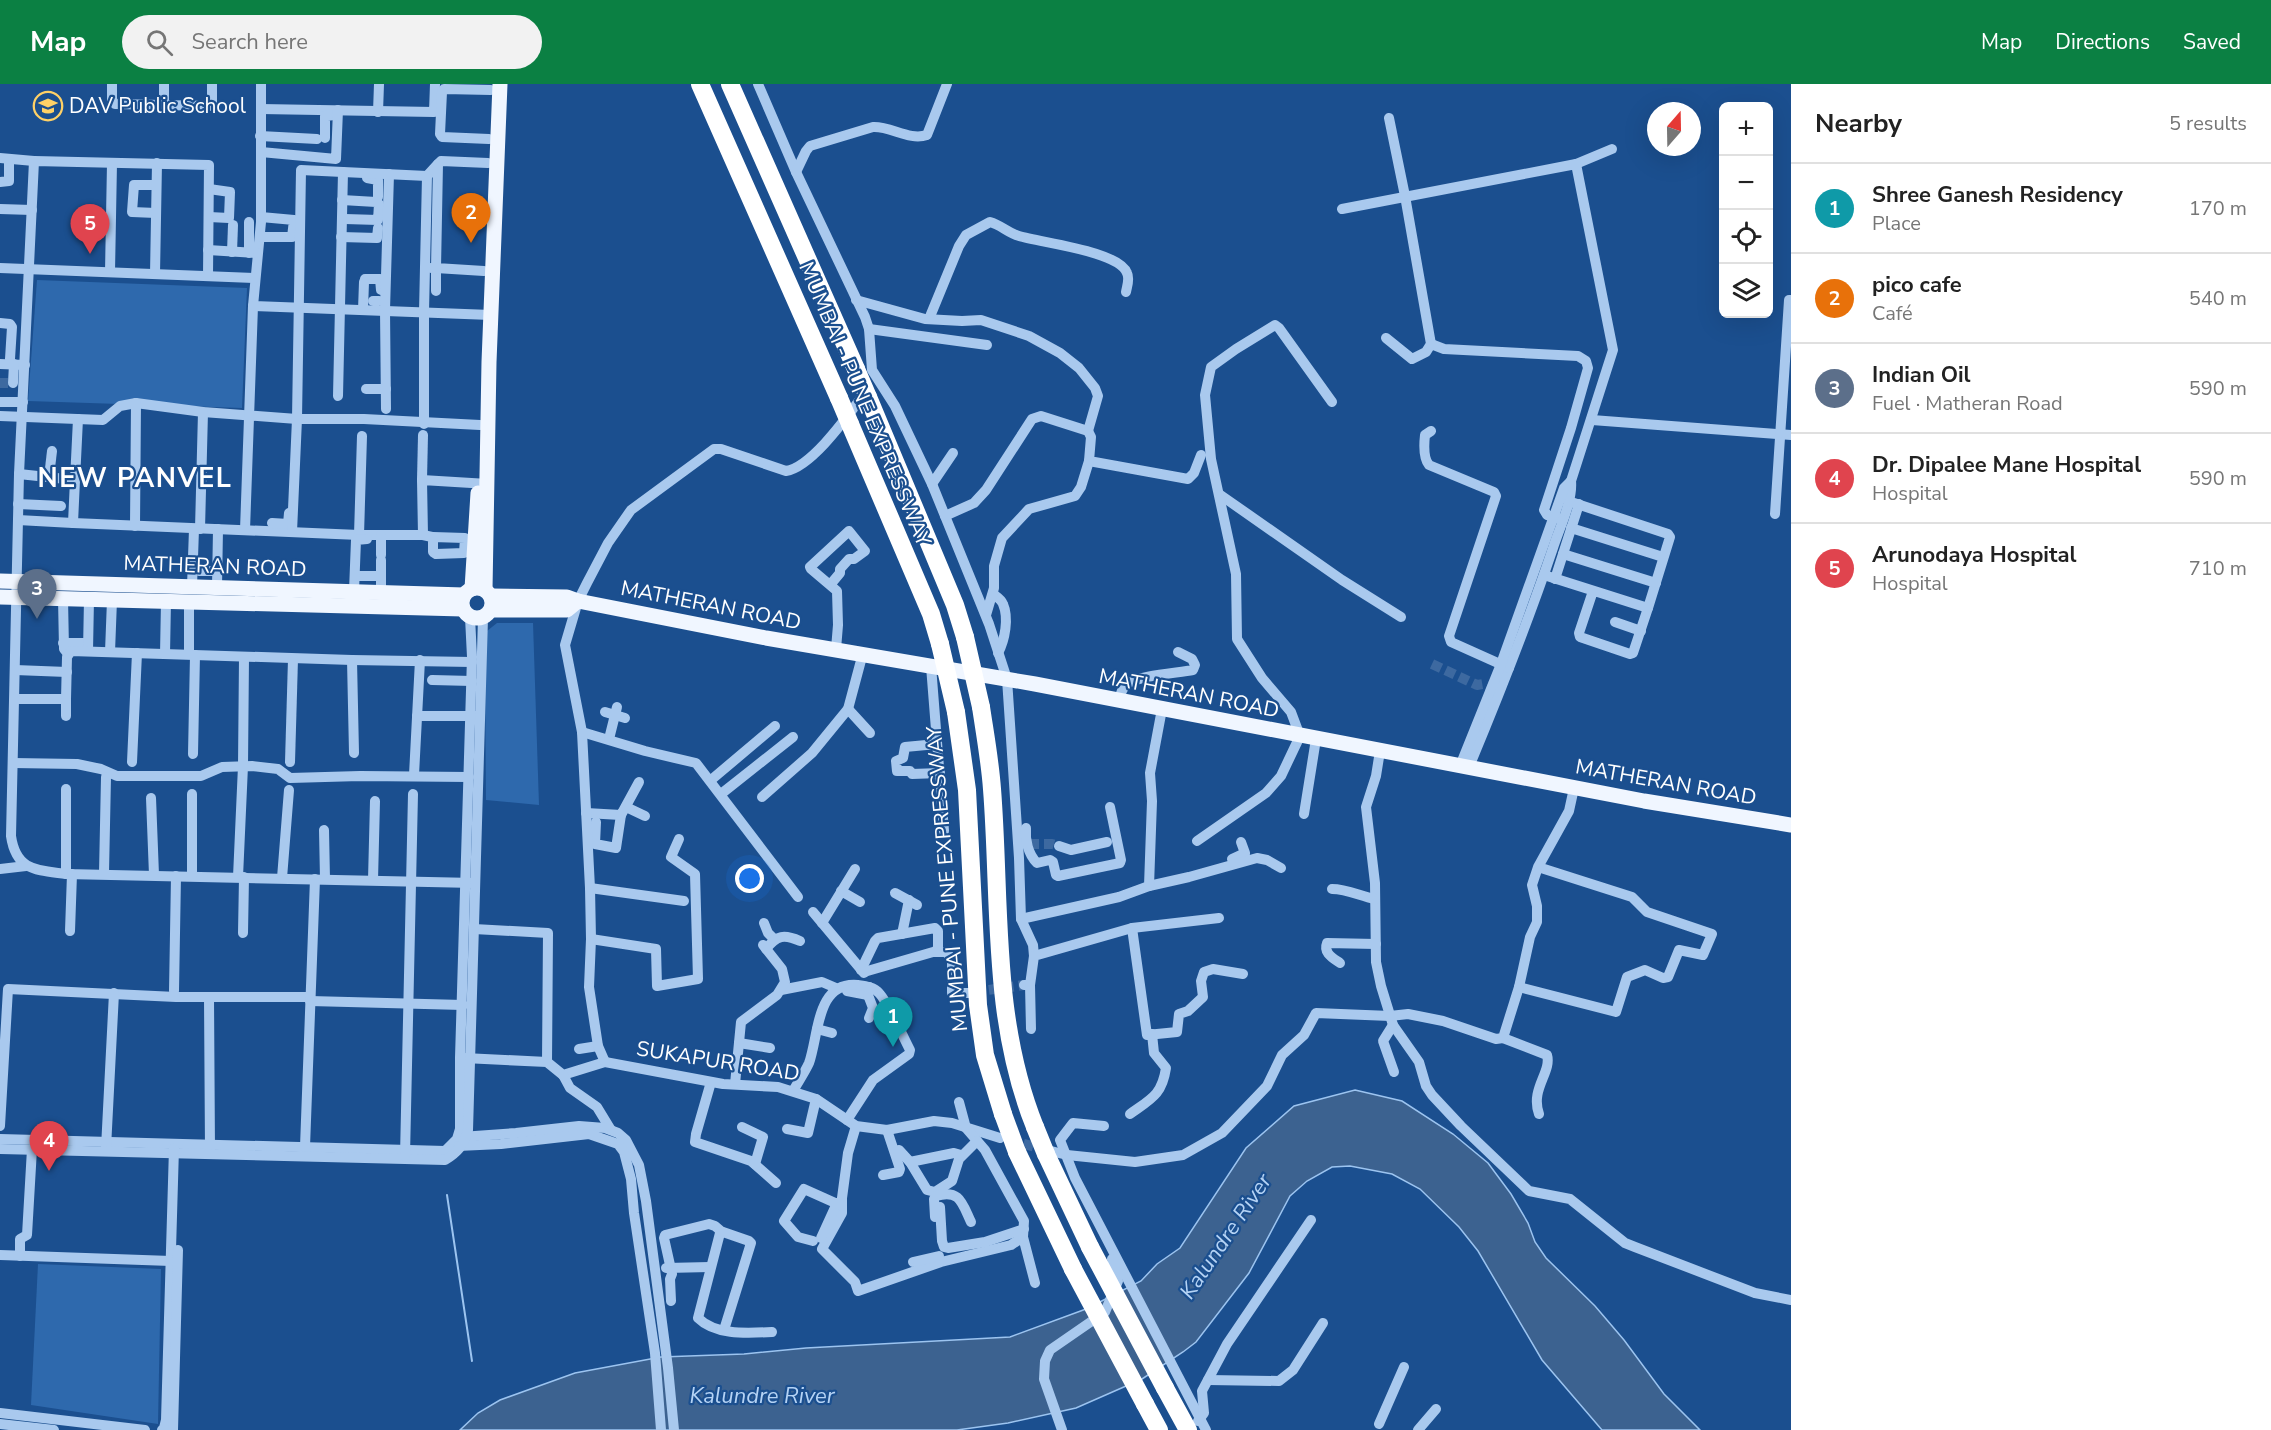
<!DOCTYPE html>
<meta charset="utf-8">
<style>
body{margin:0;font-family:"Nunito Sans",sans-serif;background:#f2f2f2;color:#222}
.controls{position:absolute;right:18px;top:18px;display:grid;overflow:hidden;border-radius:9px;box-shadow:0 6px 24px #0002}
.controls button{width:54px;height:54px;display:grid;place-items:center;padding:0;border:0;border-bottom:2px solid #e0e0e0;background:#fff;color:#222;font:30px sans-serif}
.compass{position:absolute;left:1647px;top:18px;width:54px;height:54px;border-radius:50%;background:#fff;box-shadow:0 6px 24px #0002;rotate:20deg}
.you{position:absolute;left:750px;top:795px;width:21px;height:21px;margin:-15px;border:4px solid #fff;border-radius:50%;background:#1a73e8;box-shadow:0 0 0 9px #1a73e833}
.badge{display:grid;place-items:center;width:39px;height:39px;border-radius:50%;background:#0b8043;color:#fff;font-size:20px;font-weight:700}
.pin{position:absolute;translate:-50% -50px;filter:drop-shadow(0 2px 3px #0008)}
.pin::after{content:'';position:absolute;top:32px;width:21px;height:18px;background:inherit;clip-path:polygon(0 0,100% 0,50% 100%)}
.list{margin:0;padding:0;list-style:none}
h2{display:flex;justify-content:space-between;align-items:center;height:78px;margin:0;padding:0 24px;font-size:26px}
h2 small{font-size:20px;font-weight:400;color:#767676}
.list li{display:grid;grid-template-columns:39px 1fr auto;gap:18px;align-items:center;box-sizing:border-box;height:90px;padding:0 24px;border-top:2px solid #e0e0e0}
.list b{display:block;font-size:22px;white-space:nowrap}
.list p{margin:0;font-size:20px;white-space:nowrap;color:#767676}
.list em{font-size:20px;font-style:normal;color:#767676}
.icon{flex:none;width:33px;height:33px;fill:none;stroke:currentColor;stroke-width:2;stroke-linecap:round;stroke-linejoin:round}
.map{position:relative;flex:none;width:1791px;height:1346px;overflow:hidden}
header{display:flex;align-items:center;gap:36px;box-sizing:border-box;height:84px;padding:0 30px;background:#0b8043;color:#fff}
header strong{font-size:28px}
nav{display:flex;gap:33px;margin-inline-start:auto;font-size:21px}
.search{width:420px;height:54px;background:#f2f2f2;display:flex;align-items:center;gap:15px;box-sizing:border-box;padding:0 21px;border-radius:33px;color:#767676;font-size:22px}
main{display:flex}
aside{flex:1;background:#fff}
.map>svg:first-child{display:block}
.green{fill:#2e69ad}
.water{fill:#3c6290;stroke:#9cc4f0;stroke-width:1.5}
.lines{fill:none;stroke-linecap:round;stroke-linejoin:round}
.stream{stroke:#9cc4f0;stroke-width:2}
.minor-tunnel{stroke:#3d69a0;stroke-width:10;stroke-dasharray:10 5;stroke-linecap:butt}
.minor{stroke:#a9c9ee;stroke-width:10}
.major{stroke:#f0f6ff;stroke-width:15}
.highway{stroke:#fff;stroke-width:18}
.highway-bridge{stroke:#fff;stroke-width:18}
.labels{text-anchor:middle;stroke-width:4.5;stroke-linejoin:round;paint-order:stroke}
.poi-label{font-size:21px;fill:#fff;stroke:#1b4f8f;text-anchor:start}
.street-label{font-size:21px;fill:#fff;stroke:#1b4f8f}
.water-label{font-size:22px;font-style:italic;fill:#b5d3f5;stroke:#1b4f8f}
.district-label{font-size:27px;font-weight:bold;letter-spacing:1.5px;fill:#fff;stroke:#1b4f8f}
</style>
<header>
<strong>Map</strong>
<div class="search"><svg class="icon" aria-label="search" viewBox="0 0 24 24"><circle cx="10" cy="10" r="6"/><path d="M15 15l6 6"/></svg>Search here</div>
<nav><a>Map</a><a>Directions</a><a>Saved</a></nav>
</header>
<main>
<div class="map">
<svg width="1791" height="1346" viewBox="0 0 1791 1346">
<rect width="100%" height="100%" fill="#1b4f8f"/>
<!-- green -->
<g class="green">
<polygon points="37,196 247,204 242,324 28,317"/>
<polygon points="497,539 533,539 539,721 486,716 485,584 487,547"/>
<polygon points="38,1180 161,1185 158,1340 31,1321"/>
</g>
<!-- water -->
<polygon class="water" points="1355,1006 1402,1017 1453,1050 1488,1079 1511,1110 1528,1139 1535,1158 1546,1174 1595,1222 1624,1256 1664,1310 1700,1346 1602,1346 1542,1276 1478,1167 1459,1143 1420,1105 1392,1090 1350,1082 1332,1083 1307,1097 1290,1112 1249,1189 1196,1258 1183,1268 1142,1295 1076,1324 1008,1339 957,1346 460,1346 478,1329 500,1316 575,1289 661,1273 744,1270 806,1264 1010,1253 1086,1225 1141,1197 1157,1180 1180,1164 1246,1064 1294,1022"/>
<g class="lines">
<!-- stream -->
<polyline class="stream" points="447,1111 472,1277"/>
<!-- minor-tunnel -->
<g class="minor-tunnel">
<polyline points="0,299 8,299"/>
<polyline points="1432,580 1477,601 1483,600 1488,602"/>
<polyline points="1029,760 1052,760 1059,762"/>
<polyline points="974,908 1024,901"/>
<polyline points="1009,1056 1047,1066"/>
</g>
<!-- minor -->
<g class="minor">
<polyline points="112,0 112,16 115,20 210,22 212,18 212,0"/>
<polyline points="261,0 261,138 253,222 491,231"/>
<polyline points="758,0 796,88 865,233 869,245 872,286 895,322 932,400 989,540 1007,595 1019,774 1021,835 1033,861 1034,872"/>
<polyline points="164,22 164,0"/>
<polyline points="261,25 434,28 435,0"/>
<polyline points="378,28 379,0"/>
<polyline points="260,52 317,55"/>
<polyline points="325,54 325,32 335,31"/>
<polyline points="489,55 442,53 440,50 442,8 444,5 491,6"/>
<polyline points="261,68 336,75 338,26"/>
<polyline points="0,74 34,77"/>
<polyline points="1576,80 1612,65"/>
<path d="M796,88L806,67L810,62L873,43C891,42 909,57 927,51L947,0"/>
<polyline points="367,94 378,96 378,113"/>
<polyline points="0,98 9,97 9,75"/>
<polyline points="342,116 376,118 379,120 378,136 345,135"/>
<polyline points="0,125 32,126"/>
<path d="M1342,125L1576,80L1613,266L1571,397C1573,417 1559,445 1553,464C1528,538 1499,611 1469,683"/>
<polyline points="156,129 132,128 134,101 156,101"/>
<polyline points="209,133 229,134 230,108 209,105"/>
<polyline points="260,153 292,153 294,136 261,133"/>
<polyline points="341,153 377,154 378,144"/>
<polyline points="208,166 257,169"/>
<polyline points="232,168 233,141"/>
<polyline points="249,169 249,138"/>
<polyline points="0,184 254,194"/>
<polyline points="431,184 436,184 436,207"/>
<polyline points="484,187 436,184 438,80 441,77 488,79"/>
<polyline points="110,188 112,79"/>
<polyline points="155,190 157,79"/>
<path d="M208,192L209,81L34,77L19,390L11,752C16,787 37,786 66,790L475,799"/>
<polyline points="365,195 380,195 381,206"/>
<polyline points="856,216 925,235 962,237 981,236 1029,252 1060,269 1079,284 1095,304 1098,312 1088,347"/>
<polyline points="373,217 379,217"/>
<polyline points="363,226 364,198"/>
<path d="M929,235L959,162L966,151L990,138C1001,141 1008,149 1019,152C1042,159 1119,167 1127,189C1130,195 1127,202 1126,208"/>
<polyline points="0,239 10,240 12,243 10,275"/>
<polyline points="869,245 987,261"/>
<polyline points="1386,254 1412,275 1426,268 1431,260 1405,112 1389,34"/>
<polyline points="1431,260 1444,265 1578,272 1586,277 1588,284 1571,344 1544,426 1547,431 1562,436"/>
<polyline points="0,280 25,281"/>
<polyline points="13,299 14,280"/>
<polyline points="366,305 386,305"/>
<polyline points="338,312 343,88"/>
<polyline points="0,318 23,318"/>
<polyline points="386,325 385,226 389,90"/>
<polyline points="0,332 103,336 120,322 136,319 203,328 297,335 364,335 480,341"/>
<polyline points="1592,336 1791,351"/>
<polyline points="424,340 424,228 427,92 438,80"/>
<path d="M1431,347L1425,351C1424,360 1423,374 1429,381L1494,408L1496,412L1449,552L1451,558L1509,584"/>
<polyline points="19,390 75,396 73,439 359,451 423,451 422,396 488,400"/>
<polyline points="49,393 52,367"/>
<polyline points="75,396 78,335"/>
<polyline points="422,396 423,351"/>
<polyline points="932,400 953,369"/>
<polyline points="1219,410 1342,496 1401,533"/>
<polyline points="1568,417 1668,450 1670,453 1648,524"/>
<polyline points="18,420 61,422"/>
<polyline points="1775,430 1789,216 1791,216"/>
<polyline points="945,432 974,419 986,406 1032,335 1041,332 1088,347 1091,353 1089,377 1188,395 1194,389 1201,371"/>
<polyline points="18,436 73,439"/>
<polyline points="272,439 288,440 289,429"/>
<polyline points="135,442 136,319"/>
<polyline points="1571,444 1663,473"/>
<polyline points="200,445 203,328"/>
<polyline points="245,446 253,222"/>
<polyline points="292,448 297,335 301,86 427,92"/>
<polyline points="359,451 362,352"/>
<polyline points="423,451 432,453 433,453 465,454 464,469 436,470 433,468 433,453"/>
<polyline points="1563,470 1656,499"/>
<polyline points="381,471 381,451"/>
<polyline points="381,476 381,508"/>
<polyline points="199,487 218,487"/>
<polyline points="1544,491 1648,524 1633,569 1630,570 1580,553 1579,549 1593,507"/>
<polyline points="355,492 381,492"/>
<polyline points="1555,495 1579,420"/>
<polyline points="830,501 840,489 840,485 849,475 854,475 865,467 849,447 810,483 811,485 837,507 838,541 836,565"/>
<polyline points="192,502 194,445"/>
<polyline points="217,503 218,445"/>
<polyline points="354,507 356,456 367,455"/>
<path d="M993,510C997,513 1001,515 1003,520C1009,534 1005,556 998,569"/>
<polyline points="63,514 64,565 68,570"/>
<polyline points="189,518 189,570"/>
<polyline points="986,531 994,504 994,482 1002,454 1029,425 1075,412 1081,403 1089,377"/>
<polyline points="1615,538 1641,547"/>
<polyline points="63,559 85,559"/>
<polyline points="88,567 89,515"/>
<polyline points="110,568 112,516"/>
<polyline points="165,570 166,517"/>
<polyline points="352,576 354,669"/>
<polyline points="931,582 944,747"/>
<polyline points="15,586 67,588"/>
<polyline points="432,596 472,597"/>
<polyline points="15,615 66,615 67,573 71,567 352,576 472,578"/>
<path d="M1119,617C1120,611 1122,604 1127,600C1139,591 1178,589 1193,586L1195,581L1192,575L1178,568"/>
<polyline points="848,625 870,649"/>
<polyline points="605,628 625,634"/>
<polyline points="66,632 66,615"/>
<polyline points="417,632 477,632"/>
<polyline points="582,648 645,667 696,679 798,813"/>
<polyline points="609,655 617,623"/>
<polyline points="937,660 905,663 903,674 896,677 897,687 910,687 912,690 940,689"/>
<polyline points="1380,667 1376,692 1366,723 1375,799 1376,878 1381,902 1393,941 1419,978 1426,1002 1432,1011 1461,1042 1529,1107 1570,1115 1625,1159 1635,1163 1755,1209 1791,1216"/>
<polyline points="193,670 195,571"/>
<polyline points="132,678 137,569"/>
<polyline points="290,678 293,575"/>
<polyline points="13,679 77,680 101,685 117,692 201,692 222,683 252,682 278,685 290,694 360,692 469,693"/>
<polyline points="1460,682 1501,580 1564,404 1571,397"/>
<polyline points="414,691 420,576"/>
<polyline points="711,696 775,642"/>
<polyline points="66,705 66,790"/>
<polyline points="192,710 192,792"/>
<polyline points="721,710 793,653"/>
<polyline points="762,713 812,669 848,625 863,569"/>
<polyline points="151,714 154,791"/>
<polyline points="626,723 645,732"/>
<polyline points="586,729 621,731 639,698"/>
<polyline points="1304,730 1316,655"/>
<polyline points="596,738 595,760 616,764 621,731"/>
<path d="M1026,744C1025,756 1028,770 1037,779L1050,776L1053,778L1056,791L1058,792L1120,779L1121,776L1110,723"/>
<polyline points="324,746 325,795"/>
<polyline points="1197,757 1266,709 1281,692 1300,652 1291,628 1262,594 1237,555 1236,490 1211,375 1205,311 1211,283 1236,265 1275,241 1279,244 1332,318"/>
<polyline points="1059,762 1071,766 1107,758"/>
<polyline points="1232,775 1245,769 1241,758"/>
<polyline points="1538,783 1632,813 1647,828 1712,850 1703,871 1679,866 1668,893 1663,894 1645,886 1627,893 1616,928 1519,903 1530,853 1537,838 1537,822 1532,801 1538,783 1569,727 1574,704"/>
<polyline points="0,785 26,782"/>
<polyline points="104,789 106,693"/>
<polyline points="238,793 243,682 244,573"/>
<polyline points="282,794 289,706"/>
<polyline points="373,796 375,717"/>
<polyline points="1149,802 1189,793 1257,774 1267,776 1281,784"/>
<polyline points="590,804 684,817"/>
<path d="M1332,805C1347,805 1360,812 1375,815"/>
<polyline points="841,807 860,818"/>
<polyline points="895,809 917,821"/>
<polyline points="813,828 864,889"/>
<polyline points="1021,835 1119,813 1149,802 1152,717 1150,689 1162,625"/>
<polyline points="764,839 768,849 774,855"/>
<polyline points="822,839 855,785"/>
<polyline points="1132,844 1147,951 1177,948 1179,930 1188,927 1203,913 1201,897 1204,888 1213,885 1243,890"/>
<polyline points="474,845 548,849 547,978"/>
<polyline points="70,847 72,790"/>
<polyline points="243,849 244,793"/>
<polyline points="902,850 909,816"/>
<polyline points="591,855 656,865 657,902 698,895 695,790 671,773 679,755"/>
<path d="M766,865C777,851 784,850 800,857"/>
<path d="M1340,879C1333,874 1323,869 1327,859L1376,860"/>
<polyline points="861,886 875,857 878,854 935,844 938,847 938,863 936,868"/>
<polyline points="864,888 933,868 946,868 952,875 952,909 969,909"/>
<polyline points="1024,901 1030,901 1034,872 1132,844 1219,834"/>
<polyline points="1030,901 1031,945"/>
<polyline points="781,906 822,898 836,904"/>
<polyline points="174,907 176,792"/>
<polyline points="847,907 868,911 869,903"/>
<polyline points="868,911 873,924 869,934"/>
<polyline points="209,913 210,1067"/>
<polyline points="310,917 463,921"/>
<polyline points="1393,941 1383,957 1394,988"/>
<polyline points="817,945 832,949"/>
<path d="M1503,954L1547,971C1552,988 1530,1005 1539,1030"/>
<polyline points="739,959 770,964"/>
<polyline points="579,965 598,962"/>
<polyline points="464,974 547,978 563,991 605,978 723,1000 778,1003 816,1015 856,1042 887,1046 934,1037 952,1039 1000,1054"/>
<path d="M605,978L598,962L589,903L591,855L590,804L582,648L565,561L578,517L587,499L608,459L631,426L714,365H721L786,387C813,383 851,327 868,305"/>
<polyline points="563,991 570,1004 597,1023 611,1046"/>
<polyline points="711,998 696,1050 695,1058 751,1077 776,1099"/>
<polyline points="735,1000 741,938 777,911 785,898 782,885 763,861"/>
<path d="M793,1007C798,998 805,988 809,979C819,951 816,897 858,901C865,902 874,903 879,909C888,918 903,953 910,966L909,970L873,996L847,1036"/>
<path d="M1130,1030C1151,1015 1162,1011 1166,984L1154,969L1152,950"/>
<polyline points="0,1042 8,905 176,913 310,913"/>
<polyline points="856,1042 848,1069 842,1114 842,1129 822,1165 855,1198 858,1207 941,1178 1011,1161 1023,1153 1024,1137 985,1066 966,1044 959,1018"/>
<polyline points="1104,1042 1073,1039 1060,1056 1075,1094 1206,1346"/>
<polyline points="742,1043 763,1053 755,1080"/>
<polyline points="787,1045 808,1049 816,1015"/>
<polyline points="461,1053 516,1049 579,1042 605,1044 618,1049 626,1056 639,1081 646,1117 668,1284 674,1346"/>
<polyline points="0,1055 445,1067 457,1055 460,1045 460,974 472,573 470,533"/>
<polyline points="458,1062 501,1060 589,1050 618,1060 624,1068 631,1095 634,1129 655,1269 661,1346"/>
<polyline points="305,1063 315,795"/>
<polyline points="106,1064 114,909"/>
<path d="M0,1065L445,1076C458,1068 464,1061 468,1046L483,534"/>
<polyline points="899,1066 910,1078 927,1106 935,1108 952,1097 959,1075 977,1057"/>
<polyline points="1051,1067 1067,1071 1135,1078 1183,1071 1222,1049 1267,1002 1282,971 1304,951 1316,929 1390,932 1408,930 1443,937 1496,955 1503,954 1519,903"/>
<polyline points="405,1072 413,710"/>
<polyline points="910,1078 954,1069 961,1071"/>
<polyline points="883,1091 899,1088 900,1085 887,1046"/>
<polyline points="940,1123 942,1157 944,1163 948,1164 985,1158 1024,1145"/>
<path d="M935,1133L934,1115L936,1112C960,1105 962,1119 971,1138"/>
<polyline points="1023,1153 1035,1199"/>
<polyline points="821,1154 837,1119"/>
<polyline points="813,1157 798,1153 784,1137 804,1105 842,1122"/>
<polyline points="0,1171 171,1177"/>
<polyline points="20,1172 20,1155 27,1151 32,1065"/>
<polyline points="913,1178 939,1172"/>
<polyline points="666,1184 710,1183"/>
<polyline points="671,1217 670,1195 672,1190 664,1154 665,1151 709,1140 715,1142 722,1148"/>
<path d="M724,1246L751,1159L749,1157L723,1148L720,1149L698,1234C716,1252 749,1249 772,1248"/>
<polyline points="1208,1296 1279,1297 1293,1286 1323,1239"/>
<polyline points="0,1329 145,1346"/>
<polyline points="1198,1337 1204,1329 1202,1307 1227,1260 1311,1136"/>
<polyline points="0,1340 54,1346"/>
<polyline points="1379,1340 1404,1283"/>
<polyline points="162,1346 164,1344 166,1336 174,1064"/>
<polyline points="173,1346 178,1166"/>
<polyline points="1062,1346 1044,1295 1045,1277 1050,1266 1105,1228 1118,1197 1112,1175"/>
<polyline points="1418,1346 1436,1325"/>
</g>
<!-- major -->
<g class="major">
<polyline points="0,497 464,511"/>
<circle cx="477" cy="519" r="15"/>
<polyline points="472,505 478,409"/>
<polyline points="485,506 489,278 500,0"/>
<polyline points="491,512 567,513 578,517 766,554 1035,600 1644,717 1791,741"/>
<polyline points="0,513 463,525"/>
<polyline points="491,526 567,526 578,517"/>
</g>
<!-- highway -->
<g class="highway">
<polyline points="700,0 839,314"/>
<polyline points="730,0 856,285"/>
<polyline points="868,313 955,521 965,553"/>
<polyline points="850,340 931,530 940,560"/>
<path d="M981,623C985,650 990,677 992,705C1001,819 991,934 1035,1043"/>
<polyline points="956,628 967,706 978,921 985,971 1003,1030"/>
<polyline points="1017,1068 1073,1185"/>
<polyline points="1046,1070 1090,1163"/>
<polyline points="1165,1304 1188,1346"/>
<polyline points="1145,1320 1159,1346"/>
</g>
<!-- highway-bridge -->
<g class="highway-bridge">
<polyline points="856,285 868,313"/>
<polyline points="839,314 850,340"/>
<polyline points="965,553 981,623"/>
<polyline points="940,560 956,628"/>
<polyline points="1003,1030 1017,1068"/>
<polyline points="1035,1043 1046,1070"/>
<polyline points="1090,1163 1165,1304"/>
<polyline points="1073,1185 1145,1320"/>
</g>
</g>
<!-- icons -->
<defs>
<g id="school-ring" transform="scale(1.5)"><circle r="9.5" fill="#1b4f8f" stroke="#ffd166" stroke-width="1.5"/><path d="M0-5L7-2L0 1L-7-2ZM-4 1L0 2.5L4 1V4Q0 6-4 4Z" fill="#ffd166"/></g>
</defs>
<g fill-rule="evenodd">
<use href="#school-ring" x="48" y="22"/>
</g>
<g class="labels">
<!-- poi labels -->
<g class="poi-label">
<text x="69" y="29">DAV Public School</text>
</g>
<!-- street labels -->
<g class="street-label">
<text transform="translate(865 320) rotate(67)" y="7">MUMBAI - PUNE EXPRESSWAY</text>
<text transform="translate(215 482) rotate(2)" y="7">MATHERAN ROAD</text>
<text transform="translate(711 521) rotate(11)" y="7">MATHERAN ROAD</text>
<text transform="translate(1189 609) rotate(11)" y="7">MATHERAN ROAD</text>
<text transform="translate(1666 698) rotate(10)" y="7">MATHERAN ROAD</text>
<text transform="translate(947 795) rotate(-95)" y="7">MUMBAI - PUNE EXPRESSWAY</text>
<text transform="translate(718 977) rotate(9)" y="7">SUKAPUR ROAD</text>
</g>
<!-- water labels -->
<g class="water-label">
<text transform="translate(1225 1152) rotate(-56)" y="8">Kalundre River</text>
<text x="762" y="1319">Kalundre River</text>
</g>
<!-- district labels -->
<g class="district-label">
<text x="135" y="403">NEW PANVEL</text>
</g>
</g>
</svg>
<div class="controls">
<button>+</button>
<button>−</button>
<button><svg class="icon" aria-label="locate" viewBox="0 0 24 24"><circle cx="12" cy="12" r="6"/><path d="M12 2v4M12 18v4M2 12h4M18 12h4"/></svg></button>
<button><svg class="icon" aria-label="layers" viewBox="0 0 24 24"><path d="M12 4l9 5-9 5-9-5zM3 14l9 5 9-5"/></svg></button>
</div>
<svg class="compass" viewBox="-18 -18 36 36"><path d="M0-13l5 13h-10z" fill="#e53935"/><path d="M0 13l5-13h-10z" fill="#767676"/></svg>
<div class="you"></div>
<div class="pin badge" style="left:893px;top:963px;background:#0f9aa8">1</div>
<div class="pin badge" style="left:471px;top:159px;background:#e8710a">2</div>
<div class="pin badge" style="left:37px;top:535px;background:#5c6f8a">3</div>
<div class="pin badge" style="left:49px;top:1087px;background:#e0444e">4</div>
<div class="pin badge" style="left:90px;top:170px;background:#e0444e">5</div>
</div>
<aside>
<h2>Nearby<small>5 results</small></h2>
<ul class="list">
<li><span class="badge" style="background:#0f9aa8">1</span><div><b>Shree Ganesh Residency</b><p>Place</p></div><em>170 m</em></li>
<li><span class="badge" style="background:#e8710a">2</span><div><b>pico cafe</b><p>Café</p></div><em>540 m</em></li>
<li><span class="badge" style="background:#5c6f8a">3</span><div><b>Indian Oil</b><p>Fuel · Matheran Road</p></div><em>590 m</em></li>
<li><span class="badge" style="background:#e0444e">4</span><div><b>Dr. Dipalee Mane Hospital</b><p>Hospital</p></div><em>590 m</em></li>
<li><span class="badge" style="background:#e0444e">5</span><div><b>Arunodaya Hospital</b><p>Hospital</p></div><em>710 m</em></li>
</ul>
</aside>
</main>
